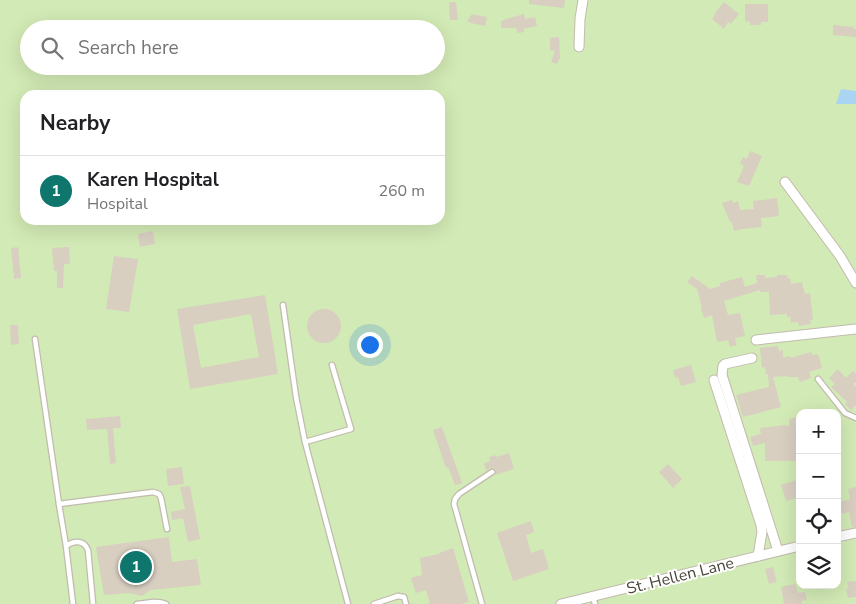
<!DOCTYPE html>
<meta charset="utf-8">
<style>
body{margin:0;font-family:"Nunito Sans",sans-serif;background:#f2f2f2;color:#202124}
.controls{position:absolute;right:15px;bottom:15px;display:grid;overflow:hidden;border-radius:10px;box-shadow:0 5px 20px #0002}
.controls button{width:45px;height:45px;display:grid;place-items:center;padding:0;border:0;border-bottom:1px solid #e0e0e0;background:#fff;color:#202124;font:25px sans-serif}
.you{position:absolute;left:369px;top:344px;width:18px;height:18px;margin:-12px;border:4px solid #fff;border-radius:50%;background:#1a73e8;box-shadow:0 0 0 8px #1a73e833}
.badge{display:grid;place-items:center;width:32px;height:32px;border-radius:50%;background:#0f766e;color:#fff;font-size:16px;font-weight:700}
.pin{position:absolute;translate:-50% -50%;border:2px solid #fff;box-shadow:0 1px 5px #0006}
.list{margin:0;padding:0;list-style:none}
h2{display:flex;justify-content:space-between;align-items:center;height:65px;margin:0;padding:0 20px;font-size:21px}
h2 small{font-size:16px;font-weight:400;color:#757577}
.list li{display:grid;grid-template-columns:32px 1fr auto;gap:15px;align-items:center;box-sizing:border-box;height:70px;padding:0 20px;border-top:1px solid #e0e0e0}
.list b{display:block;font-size:19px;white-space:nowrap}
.list p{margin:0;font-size:16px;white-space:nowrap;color:#757577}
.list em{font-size:16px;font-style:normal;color:#757577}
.icon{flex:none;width:28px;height:28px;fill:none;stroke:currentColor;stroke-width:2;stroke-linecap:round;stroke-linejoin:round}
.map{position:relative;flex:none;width:856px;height:604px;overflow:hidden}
.search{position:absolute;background:#fff;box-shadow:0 5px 20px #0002;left:20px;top:20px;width:425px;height:55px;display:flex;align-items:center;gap:12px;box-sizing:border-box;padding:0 18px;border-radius:28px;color:#757577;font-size:19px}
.panel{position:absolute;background:#fff;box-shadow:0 5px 20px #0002;left:20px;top:90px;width:425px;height:135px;border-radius:15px}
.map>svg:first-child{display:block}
.green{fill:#d2eab5;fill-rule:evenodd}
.water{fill:#a9d4f2}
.building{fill:#d8cfc1;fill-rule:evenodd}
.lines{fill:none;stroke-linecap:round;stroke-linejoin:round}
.lane-casing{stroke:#c2bbae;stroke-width:7}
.street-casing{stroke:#c2bbae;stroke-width:11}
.lane{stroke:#fff;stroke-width:4.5}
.street{stroke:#fff;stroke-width:9}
.labels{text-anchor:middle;stroke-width:4;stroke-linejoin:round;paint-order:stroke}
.street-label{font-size:16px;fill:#4b4439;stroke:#fff}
</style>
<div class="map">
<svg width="856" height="604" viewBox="0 0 856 604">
<rect width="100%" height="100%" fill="#f6f3ec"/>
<!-- green -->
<path class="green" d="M0,0H856V604H0ZM29,29H436V66H29ZM25,95H440V220H25ZM800,413H837V585H800Z"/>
<!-- water -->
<polygon class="water" points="841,89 856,91 856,104 836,104"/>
<!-- building -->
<g class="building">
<polygon points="529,0 565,0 564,8 529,4"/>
<polygon points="449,2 456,2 458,20 450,20"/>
<polygon points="724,2 739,14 731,24 728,22 724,29 712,19 715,15 714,14"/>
<polygon points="745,4 768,4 768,22 761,22 761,25 750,25 750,22 745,21"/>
<polygon points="472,14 487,17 485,26 471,23 467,21"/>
<polygon points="524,14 525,19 535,17 537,26 523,29 524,32 518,33 516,28 501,28 501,21 503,21 503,20"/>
<polygon points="833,25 854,27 854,29 856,29 856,37 833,35"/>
<polygon points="559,37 560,58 557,64 551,62 555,50 550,51 550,38"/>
<polygon points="750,151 762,156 749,186 737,182 744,166 740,164 743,157 747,159"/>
<polygon points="777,198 779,216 761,218 762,227 742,229 734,231 732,222 730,222 722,203 732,200 733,203 738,201 740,210 754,209 753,201"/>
<polygon points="153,231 155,244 140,247 138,234"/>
<polygon points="18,247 21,278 14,279 11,248"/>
<polygon points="69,247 70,264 64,264 63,288 57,288 57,271 54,271 52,248"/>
<polygon points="114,256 138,259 129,312 106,309"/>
<polygon points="756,275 765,275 765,278 777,277 777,275 787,275 787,278 790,278 791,284 802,282 805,294 810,293 813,320 810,320 811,324 799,326 798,322 791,323 790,317 787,317 787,314 770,315 769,292 760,292 760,290 724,301 728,315 740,313 745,336 735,338 737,345 730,347 728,340 717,342 712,315 704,318 701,308 702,308 697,289 687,282 692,276 710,289 720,286 720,283 742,277 745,287 757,283"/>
<path d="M265,295L278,374L190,389L177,309ZM251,314L259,357L201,368L193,325Z"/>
<circle cx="324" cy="326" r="17"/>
<polygon points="10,325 18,325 19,344 11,345"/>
<polygon points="778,346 779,351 783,350 783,358 790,356 791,358 811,352 812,355 818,354 822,368 809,372 811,378 800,382 798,377 787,377 787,376 773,377 781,407 743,417 736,395 769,387 768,374 766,375 765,367 762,368 760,348"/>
<polygon points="691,365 696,382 681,386 678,377 675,378 673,370"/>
<polygon points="838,369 846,378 853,371 856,374 856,382 853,384 856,387 856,405 851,410 845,404 847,402 831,387 835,384 829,378"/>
<polygon points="120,416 121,428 113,428 116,463 110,464 107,429 87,430 86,419"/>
<polygon points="796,417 800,430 800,461 765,461 765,443 753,446 750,437 761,434 760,428 785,425 786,426 789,426 789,419"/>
<polygon points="442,427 462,483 455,485 448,467 446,468 433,430"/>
<polygon points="509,453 514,469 495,475 496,471 493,468 490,468 486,471 484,463 490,461 489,457 495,455 496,457"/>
<polygon points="668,464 682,479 673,488 659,472"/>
<polygon points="182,467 184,484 168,486 166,469"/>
<polygon points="800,479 800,497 786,501 781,485"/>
<polygon points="190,486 200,539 188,542 183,518 172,520 171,512 185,509 180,487"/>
<polygon points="856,487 856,527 852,527 849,512 842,514 839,502 850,499 848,489"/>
<polygon points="531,521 534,532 526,535 531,553 543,549 549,569 513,581 497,533"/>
<polygon points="169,537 172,562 197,559 201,585 151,590 142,596 129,593 104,595 96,547"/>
<polygon points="453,548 469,602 461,604 430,604 426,590 416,593 411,578 422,575 420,558 439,554 439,553"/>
<polygon points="773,567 777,582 769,584 765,569"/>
<polygon points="856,581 856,597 848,598 846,589 849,589 847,582"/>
<polygon points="795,584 798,593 805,592 807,600 801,601 802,604 784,604 781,587"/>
</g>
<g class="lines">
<!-- lane casing -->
<g class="lane-casing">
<g id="lane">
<polyline points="283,305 296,397 305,442 348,604"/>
<polyline points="35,339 59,504"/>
<polyline points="818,379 845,413 856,418"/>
<polyline points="305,442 351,429 332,365"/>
<polyline points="66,546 59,504 153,492 159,494 161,498 167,529"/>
<polyline points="593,596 595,604"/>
<path d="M73,604L66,546C74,540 84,540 88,550L93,604"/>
<path d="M137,604C147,603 157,600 166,604"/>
<polyline points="374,604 398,596 404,597 406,604"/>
<polyline points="482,604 454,504 455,499 459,494 492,472"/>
</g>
</g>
<!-- street casing -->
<g class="street-casing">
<g id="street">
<polyline points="579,47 580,19 583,0"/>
<polyline points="785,182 840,256 856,283"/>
<polyline points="756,340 856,329"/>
<polyline points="752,358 725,364 723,366 722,375 778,551"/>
<polyline points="714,380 761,525 762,532 758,556"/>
<polyline points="837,537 856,533"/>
<polyline points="561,604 800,546"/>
</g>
</g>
<!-- lane -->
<use href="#lane" class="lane"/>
<!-- street -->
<use href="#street" class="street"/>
</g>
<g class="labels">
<!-- street labels -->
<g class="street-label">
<text transform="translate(680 575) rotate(-14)" y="6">St. Hellen Lane</text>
</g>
</g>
</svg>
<div class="controls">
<button>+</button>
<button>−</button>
<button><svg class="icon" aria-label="locate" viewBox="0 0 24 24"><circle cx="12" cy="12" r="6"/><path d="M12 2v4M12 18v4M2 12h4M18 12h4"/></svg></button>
<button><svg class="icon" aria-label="layers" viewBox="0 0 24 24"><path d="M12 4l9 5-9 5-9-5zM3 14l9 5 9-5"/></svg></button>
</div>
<div class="you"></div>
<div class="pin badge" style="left:136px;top:567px">1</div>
<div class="search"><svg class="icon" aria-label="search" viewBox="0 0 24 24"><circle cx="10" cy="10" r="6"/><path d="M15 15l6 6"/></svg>Search here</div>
<section class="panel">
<h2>Nearby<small></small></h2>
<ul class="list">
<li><span class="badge">1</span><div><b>Karen Hospital</b><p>Hospital</p></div><em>260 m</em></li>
</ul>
</section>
</div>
